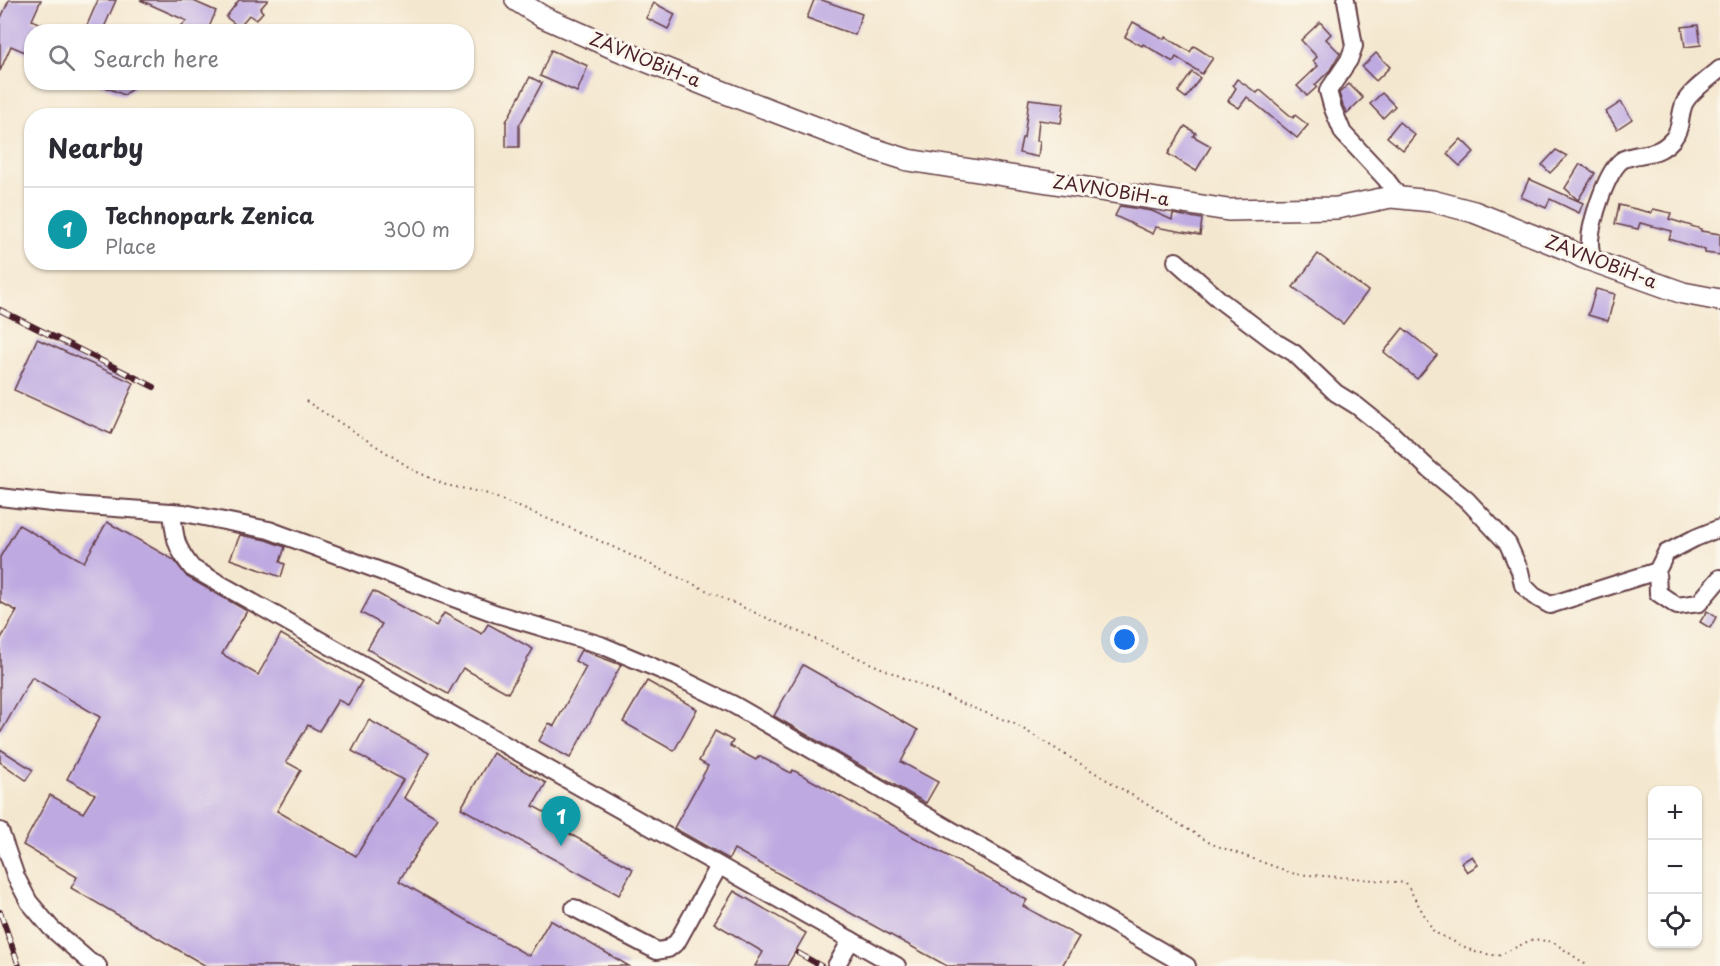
<!DOCTYPE html>
<meta charset="utf-8">
<style>
body{margin:0;font-family:"Playpen Sans",sans-serif;background:#f7f7f7;color:#2b2b33}
.controls{position:absolute;right:18px;bottom:18px;display:grid;overflow:hidden;border-radius:12px;box-shadow:0 2px 4px #0004}
.controls button{width:54px;height:54px;display:grid;place-items:center;padding:0;border:0;border-bottom:2px solid #e1e1e2;background:#fff;color:#2b2b33;font:30px sans-serif}
.you{position:absolute;left:1125px;top:640px;width:21px;height:21px;margin:-15px;border:4px solid #fff;border-radius:50%;background:#1a73e8;box-shadow:0 0 0 9px #1a73e833}
.badge{display:grid;place-items:center;width:39px;height:39px;border-radius:50%;background:#0f766e;color:#fff;font-size:20px;font-weight:700}
.pin{position:absolute;translate:-50% -50px;filter:drop-shadow(0 2px 3px #0008)}
.pin::after{content:'';position:absolute;top:32px;width:21px;height:18px;background:inherit;clip-path:polygon(0 0,100% 0,50% 100%)}
.list{margin:0;padding:0;list-style:none}
h2{display:flex;justify-content:space-between;align-items:center;height:78px;margin:0;padding:0 24px;font-size:26px}
h2 small{font-size:20px;font-weight:400;color:#7c7c81}
.list li{display:grid;grid-template-columns:39px 1fr auto;gap:18px;align-items:center;box-sizing:border-box;height:84px;padding:0 24px;border-top:2px solid #e1e1e2}
.list b{display:block;font-size:22px;white-space:nowrap}
.list p{margin:0;font-size:20px;white-space:nowrap;color:#7c7c81}
.list em{font-size:20px;font-style:normal;color:#7c7c81}
.icon{flex:none;width:33px;height:33px;fill:none;stroke:currentColor;stroke-width:2;stroke-linecap:round;stroke-linejoin:round}
.map{position:relative;flex:none;width:1720px;height:966px;overflow:hidden}
.search{position:absolute;background:#fff;box-shadow:0 2px 4px #0004;left:24px;top:24px;width:450px;height:66px;display:flex;align-items:center;gap:15px;box-sizing:border-box;padding:0 21px;border-radius:24px;color:#7c7c81;font-size:22px}
.panel{position:absolute;background:#fff;box-shadow:0 2px 4px #0004;left:24px;top:108px;width:450px;height:162px;border-radius:24px}
.map>svg:first-child{display:block}
.building{fill:#bea9e1}
.lines{fill:none;stroke-linecap:round;stroke-linejoin:round}
.minor-casing{stroke:#643d44;stroke-width:20}
.major-casing{stroke:#643d44;stroke-width:24}
.path{stroke:#643d44;stroke-width:2;stroke-dasharray:1.5 4.5;stroke-linecap:butt}
.minor{stroke:#fff;stroke-width:16}
.major{stroke:#fff;stroke-width:21}
.rail-casing{stroke:#4a1f2b;stroke-width:6}
.rail{stroke:#fbf7ec;stroke-width:4;stroke-dasharray:11;stroke-linecap:butt}
.labels{text-anchor:middle;stroke-width:6;stroke-linejoin:round;paint-order:stroke}
.street-label{font-size:18px;fill:#4a1f2b;stroke:#fbf7ec}
</style>
<div class="map">
<svg width="1720" height="966" viewBox="0 0 1720 966">
<rect width="100%" height="100%" fill="#fbf7ec"/>
<filter id="ink" filterUnits="userSpaceOnUse"><feTurbulence type="fractalNoise" baseFrequency=".0167" numOctaves="2"/><feDisplacementMap in="SourceGraphic" scale="12" xChannelSelector="R" yChannelSelector="G"/><feConvolveMatrix kernelMatrix="1 2 1 2 8 2 1 2 1" color-interpolation-filters="sRGB"/></filter>
<filter id="wash" filterUnits="userSpaceOnUse"><feTurbulence type="fractalNoise" baseFrequency=".008" numOctaves="4" result="noise"/><feDisplacementMap in="SourceGraphic" scale="24" xChannelSelector="R" yChannelSelector="G"/><feGaussianBlur stdDeviation="1.35" result="paint"/><feColorMatrix in="noise" values="0 0 0 0 0 0 0 0 0 0 0 0 0 0 0 0 0 1.4 0 .05"/><feComposite in="paint" operator="in"/></filter>
<g filter="url(#wash)">
<rect width="100%" height="100%" fill="#f4e7cf"/>
<g id="blocks">
<!-- building -->
<g class="building">
<polygon points="9,0 41,0 32,20 59,32 32,32 32,55 11,46 0,71 0,20"/>
<polygon points="98,0 116,0 102,32 84,32"/>
<polygon points="140,0 191,0 216,11 207,32 173,32 187,21"/>
<polygon points="239,0 268,0 260,9 263,12 256,20 249,15 239,27 226,17"/>
<polygon points="814,0 822,0 862,14 855,35 807,18"/>
<polygon points="654,3 675,14 668,29 646,18"/>
<polygon points="1133,22 1164,39 1166,37 1190,52 1194,46 1213,58 1202,74 1176,57 1173,62 1143,44 1142,46 1125,37"/>
<polygon points="1320,22 1331,34 1326,39 1340,53 1330,70 1315,85 1317,87 1307,96 1297,86 1318,66 1313,61 1317,57 1301,40"/>
<polygon points="1698,25 1701,45 1685,47 1682,27"/>
<polygon points="551,50 588,66 577,92 540,76"/>
<polygon points="1376,53 1390,67 1376,81 1362,67"/>
<polygon points="1192,72 1200,78 1186,98 1178,92"/>
<polygon points="530,77 542,83 519,126 519,147 506,147 506,122"/>
<polygon points="1237,79 1257,93 1260,90 1293,118 1295,115 1308,125 1297,138 1247,97 1239,108 1228,101 1236,88 1233,85"/>
<polygon points="94,82 141,82 124,95"/>
<polygon points="1349,84 1363,98 1347,113 1343,106 1339,93"/>
<polygon points="1382,93 1395,106 1383,118 1370,104"/>
<polygon points="1029,99 1064,103 1061,123 1039,120 1037,141 1040,141 1038,157 1019,153 1022,138 1024,138"/>
<polygon points="1621,102 1632,119 1617,129 1606,112"/>
<polygon points="1399,122 1415,135 1403,150 1387,137"/>
<polygon points="1185,126 1196,133 1193,136 1211,146 1196,171 1168,154"/>
<polygon points="1461,139 1474,152 1460,166 1447,154"/>
<polygon points="1556,150 1567,156 1550,173 1542,165"/>
<polygon points="1580,164 1595,173 1578,200 1565,188"/>
<polygon points="1529,179 1583,203 1579,213 1550,199 1546,208 1521,197"/>
<polygon points="1619,205 1652,213 1653,209 1671,213 1669,219 1701,229 1701,231 1720,234 1720,255 1705,253 1705,250 1669,239 1672,231 1640,223 1638,229 1615,224"/>
<polygon points="1120,206 1152,211 1172,220 1173,214 1202,219 1200,235 1156,227 1153,234 1115,216"/>
<polygon points="1318,254 1368,291 1343,324 1293,287"/>
<polygon points="1596,289 1615,294 1608,321 1588,315"/>
<polygon points="1403,328 1437,355 1417,379 1384,352"/>
<polygon points="37,339 134,383 111,434 14,390"/>
<polygon points="107,522 174,560 187,577 247,611 222,654 258,675 281,634 362,681 348,705 338,700 319,731 308,725 286,762 301,770 277,811 356,856 403,780 352,751 369,720 429,753 404,798 438,818 399,881 529,956 550,920 629,966 206,966 71,888 77,877 23,845 50,795 83,813 95,794 67,779 100,717 32,677 0,734 0,640 17,611 0,602 0,557 19,525 84,562"/>
<polygon points="240,535 266,540 285,547 280,562 285,564 281,577 230,559"/>
<polygon points="373,591 436,626 444,613 482,634 488,624 533,649 508,693 463,668 448,694 367,649 382,624 361,613"/>
<polygon points="1707,611 1716,617 1710,628 1700,622"/>
<polygon points="581,650 621,665 570,758 539,741 549,723 554,726 586,667 575,661"/>
<polygon points="803,665 918,730 901,762 938,782 926,803 774,716"/>
<polygon points="647,681 697,709 674,751 623,722"/>
<polygon points="715,731 733,741 730,746 756,760 759,756 791,773 793,770 1027,900 1023,906 1079,937 1062,966 947,966 734,849 729,859 674,828 708,766 699,761"/>
<polygon points="0,749 33,770 26,780 0,762"/>
<polygon points="493,753 546,783 533,806 553,817 550,823 633,869 619,895 461,808"/>
<polygon points="1472,856 1478,865 1467,872 1461,863"/>
<polygon points="734,891 806,933 787,966 755,966 763,952 714,923"/>
</g>
</g>
</g>
<g filter="url(#ink)">
<use href="#blocks" fill-opacity="0" stroke="#643d44" stroke-width="1.5"/>
<g class="lines">
<!-- minor casing -->
<g class="minor-casing">
<g id="minor">
<polyline points="1346,0 1354,46 1349,60 1328,91 1333,109 1343,133 1385,178 1400,198"/>
<polyline points="1176,261 1221,301 1274,341 1294,353 1336,393 1357,406 1392,434 1430,470 1467,500 1508,544 1520,571 1523,585 1534,596 1550,605 1657,571 1666,553 1695,538 1720,528"/>
<path d="M1592,261C1591,255 1590,248 1590,242C1590,225 1607,167 1624,159C1643,151 1656,158 1673,139C1682,128 1679,116 1684,104C1689,92 1710,78 1720,69"/>
<polyline points="0,497 60,504 184,513 269,530 497,614 601,645 677,677 734,705 1187,966"/>
<path d="M172,512C175,539 175,546 192,568L897,966"/>
<polyline points="1657,571 1658,593 1677,606 1699,603 1720,578"/>
<polyline points="0,831 16,877 29,902 51,928 90,962 98,966"/>
<polyline points="574,908 657,951 668,949 677,942 719,866"/>
<polyline points="836,966 851,940"/>
</g>
</g>
<!-- major casing -->
<g class="major-casing">
<polyline id="major" points="516,0 543,17 609,46 718,90 870,148 908,160 1228,210 1337,208 1391,197 1432,201 1474,212 1569,250 1582,257 1683,293 1720,300"/>
</g>
<!-- path -->
<polyline class="path" points="306,401 415,471 446,485 485,493 587,535 751,611 968,706 1015,724 1212,844 1295,874 1353,878 1406,883 1434,932 1475,952 1498,956 1533,939 1553,942 1588,966"/>
<!-- minor -->
<use href="#minor" class="minor"/>
<!-- major -->
<use href="#major" class="major"/>
<!-- rail casing -->
<g class="rail-casing">
<g id="rail">
<polyline points="0,310 154,387"/>
<polyline points="0,912 19,966"/>
<polyline points="798,953 821,966"/>
</g>
</g>
<!-- rail -->
<use href="#rail" class="rail"/>
</g>
</g>
<g class="labels">
<!-- street labels -->
<g class="street-label">
<text transform="translate(645 60) rotate(22)" y="6">ZAVNOBiH-a</text>
<text transform="translate(1111 191) rotate(9)" y="6">ZAVNOBiH-a</text>
<text transform="translate(1601 262) rotate(21)" y="6">ZAVNOBiH-a</text>
</g>
</g>
</svg>
<div class="controls">
<button>+</button>
<button>−</button>
<button><svg class="icon" aria-label="locate" viewBox="0 0 24 24"><circle cx="12" cy="12" r="6"/><path d="M12 2v4M12 18v4M2 12h4M18 12h4"/></svg></button>
</div>
<div class="you"></div>
<div class="pin badge" style="left:561px;top:846px;background:#0f9aa8">1</div>
<div class="search"><svg class="icon" aria-label="search" viewBox="0 0 24 24"><circle cx="10" cy="10" r="6"/><path d="M15 15l6 6"/></svg>Search here</div>
<section class="panel">
<h2>Nearby<small></small></h2>
<ul class="list">
<li><span class="badge" style="background:#0f9aa8">1</span><div><b>Technopark Zenica</b><p>Place</p></div><em>300 m</em></li>
</ul>
</section>
</div>
